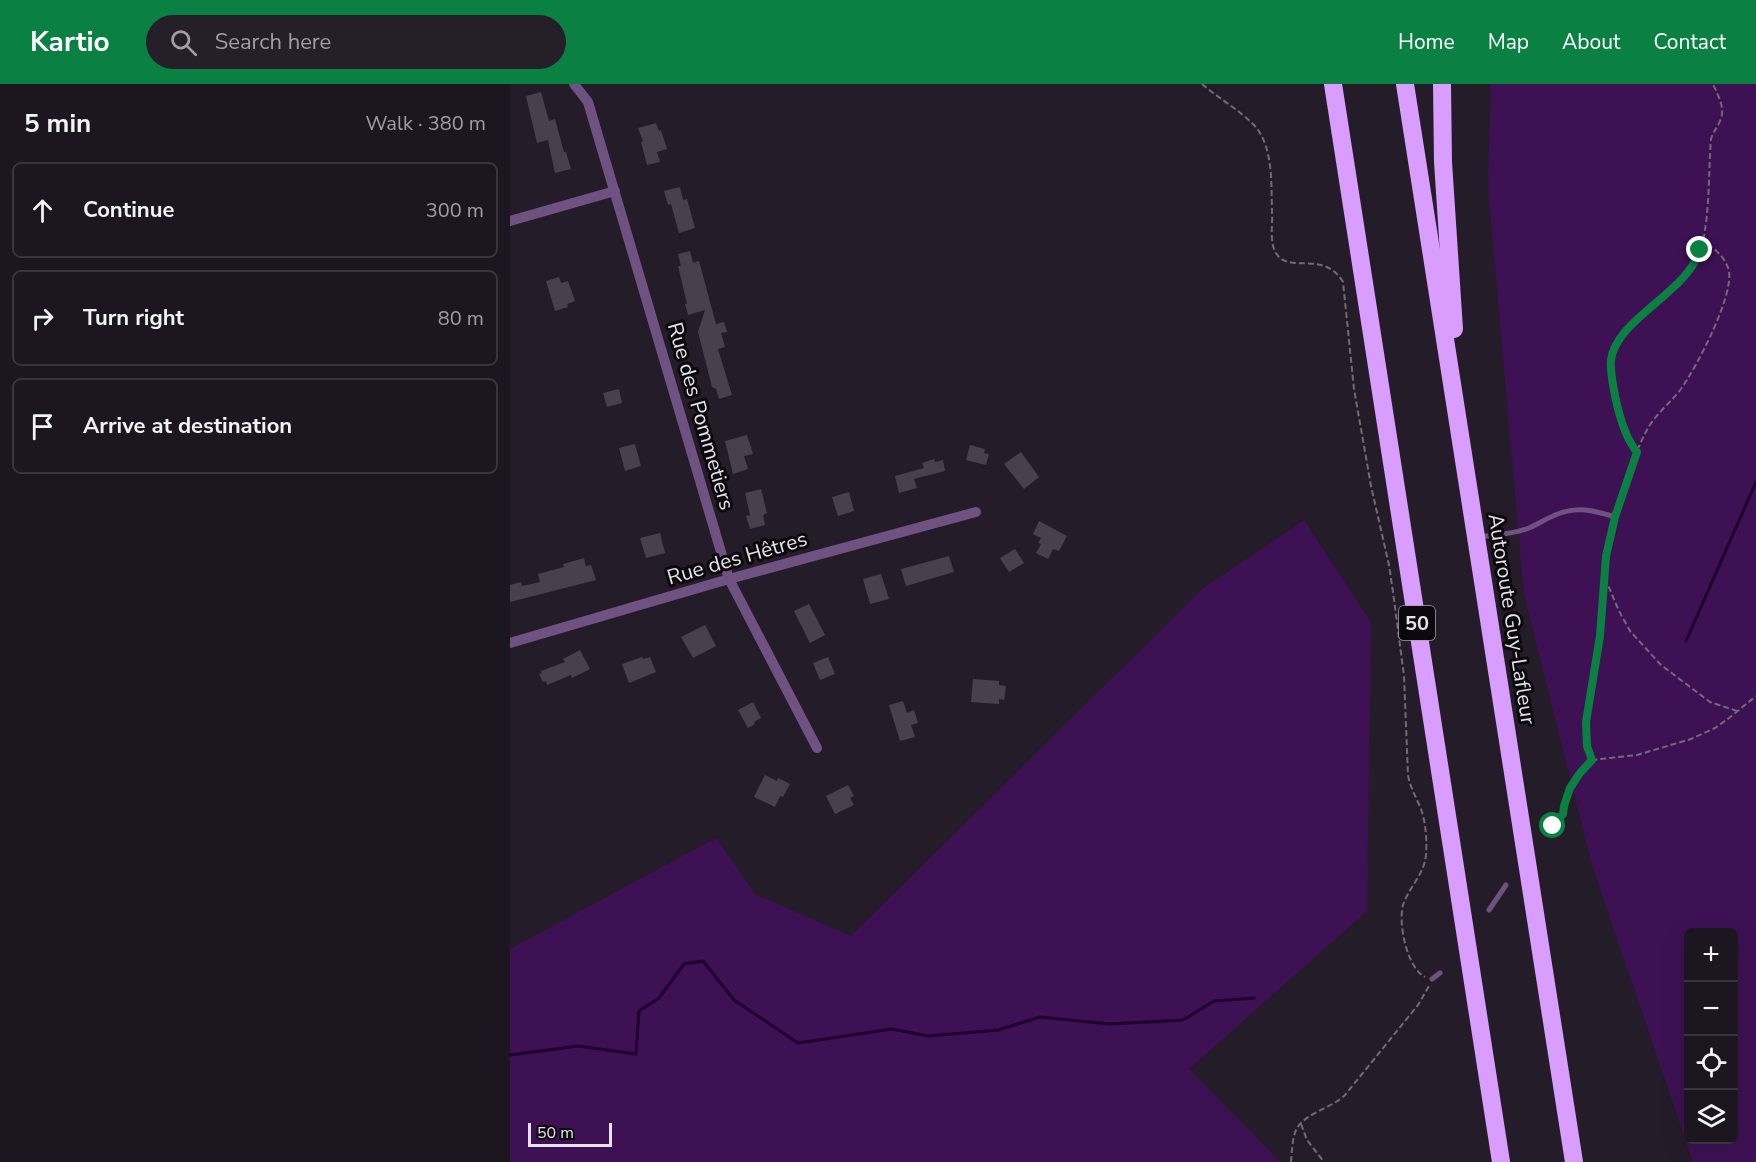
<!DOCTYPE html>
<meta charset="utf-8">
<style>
body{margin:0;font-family:"Nunito Sans",sans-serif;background:#241f28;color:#f1f3f6}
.controls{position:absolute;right:18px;bottom:18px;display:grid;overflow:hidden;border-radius:9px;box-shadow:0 6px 24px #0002}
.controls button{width:54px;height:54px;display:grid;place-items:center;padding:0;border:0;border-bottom:2px solid #39353d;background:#1b161f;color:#f1f3f6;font:30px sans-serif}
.scale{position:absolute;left:18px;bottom:15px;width:84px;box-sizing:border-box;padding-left:6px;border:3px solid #e6e2ea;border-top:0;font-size:16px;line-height:21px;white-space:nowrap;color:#e6e2ea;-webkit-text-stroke:4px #0c090e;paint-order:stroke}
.stop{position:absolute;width:18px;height:18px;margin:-14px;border:4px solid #0b8043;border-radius:50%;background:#fff}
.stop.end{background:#0b8043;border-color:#fff;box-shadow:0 2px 6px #0008}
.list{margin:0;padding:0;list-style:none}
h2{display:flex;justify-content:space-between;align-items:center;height:78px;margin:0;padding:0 24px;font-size:26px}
h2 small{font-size:20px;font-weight:400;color:#a09fa4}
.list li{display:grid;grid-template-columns:39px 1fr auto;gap:18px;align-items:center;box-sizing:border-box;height:96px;margin:0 12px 12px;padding:0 12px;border:2px solid #39353d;border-radius:9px}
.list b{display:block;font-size:22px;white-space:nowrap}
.list em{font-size:20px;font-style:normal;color:#a09fa4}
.icon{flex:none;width:33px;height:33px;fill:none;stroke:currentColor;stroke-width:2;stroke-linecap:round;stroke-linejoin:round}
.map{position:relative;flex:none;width:1246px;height:1078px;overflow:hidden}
header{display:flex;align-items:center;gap:36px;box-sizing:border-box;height:84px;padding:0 30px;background:#0b8043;color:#fff}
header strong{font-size:28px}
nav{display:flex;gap:33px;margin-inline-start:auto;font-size:21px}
.search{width:420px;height:54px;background:#241f28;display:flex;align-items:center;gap:15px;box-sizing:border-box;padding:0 21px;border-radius:33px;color:#a09fa4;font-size:22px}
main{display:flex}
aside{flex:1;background:#1b161f}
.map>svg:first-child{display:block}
.green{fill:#3d1153;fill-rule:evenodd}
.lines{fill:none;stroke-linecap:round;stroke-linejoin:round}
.stream{stroke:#200030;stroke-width:3}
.building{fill:#48404d}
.path{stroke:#716b76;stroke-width:2;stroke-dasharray:6 3;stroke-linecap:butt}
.service{stroke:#705282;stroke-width:5}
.minor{stroke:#705282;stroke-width:10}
.motorway{stroke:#d99dfd;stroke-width:18}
.route{stroke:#0b8043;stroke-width:8}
.labels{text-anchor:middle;stroke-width:6;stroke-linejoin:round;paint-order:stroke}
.shield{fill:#0c090e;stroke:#a5a1a8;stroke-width:1.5}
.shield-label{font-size:20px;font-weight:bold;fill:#e6e2ea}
.street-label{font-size:21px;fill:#e6e2ea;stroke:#0c090e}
</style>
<header>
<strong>Kartio</strong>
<div class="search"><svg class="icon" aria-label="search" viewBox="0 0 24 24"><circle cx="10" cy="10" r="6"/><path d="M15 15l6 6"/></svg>Search here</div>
<nav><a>Home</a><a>Map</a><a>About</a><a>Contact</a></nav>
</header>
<main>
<aside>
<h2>5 min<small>Walk · 380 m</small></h2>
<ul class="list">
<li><svg class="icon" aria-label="ahead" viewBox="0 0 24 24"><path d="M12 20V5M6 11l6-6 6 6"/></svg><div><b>Continue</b></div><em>300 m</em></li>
<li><svg class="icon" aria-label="right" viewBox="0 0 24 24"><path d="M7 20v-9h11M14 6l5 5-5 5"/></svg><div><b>Turn right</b></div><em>80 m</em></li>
<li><svg class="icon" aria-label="arrive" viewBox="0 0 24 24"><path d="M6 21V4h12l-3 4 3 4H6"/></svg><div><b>Arrive at destination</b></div></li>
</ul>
</aside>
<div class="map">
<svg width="1246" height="1078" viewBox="0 0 1246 1078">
<rect width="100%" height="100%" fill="#241d29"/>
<!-- green -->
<g class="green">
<path d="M981,0H1246V1078H1183L1082,781L1014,511L978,101ZM1178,848H1224V1056H1178Z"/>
<polygon points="794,436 861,538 857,827 679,985 770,1078 0,1078 0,865 206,754 245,810 341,852 692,505"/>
</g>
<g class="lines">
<!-- stream -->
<g class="stream">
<polyline points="1176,557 1246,398"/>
<polyline points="0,971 68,962 126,970 129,927 149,914 174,880 193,877 224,916 288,959 382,945 418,952 488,946 530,933 599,940 673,936 704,917 744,914"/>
</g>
</g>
<!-- building -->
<g class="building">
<polygon points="31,8 39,37 45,35 54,68 56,68 61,85 45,89 38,56 27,59 16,12"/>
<polygon points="146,39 149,47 151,46 157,65 147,68 150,78 137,81 131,58 133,57 128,44"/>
<polygon points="170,103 173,116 177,115 185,144 169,149 161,120 158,121 154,107"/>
<polygon points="180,167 183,179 189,177 206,240 214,238 217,248 211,249 215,263 208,265 222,311 209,315 206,305 202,303 188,248 195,226 178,231 175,220 177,220 168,182 171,182 168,170"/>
<polygon points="49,193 51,199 58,197 65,217 57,220 58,223 45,227 36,197"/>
<polygon points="109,305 112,319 97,323 93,309"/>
<polygon points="237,351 243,370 234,372 238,385 223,390 215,357"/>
<polygon points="125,360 131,382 115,387 109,364"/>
<polygon points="460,361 475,365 474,369 479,370 476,381 456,376"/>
<polygon points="511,368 529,393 514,405 494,380"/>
<polygon points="424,375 425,378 433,376 435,387 404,395 407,404 389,409 385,392 414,384 412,379"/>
<polygon points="251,405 257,429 253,431 255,441 240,445 236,432 240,431 235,409"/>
<polygon points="339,408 344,427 328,432 322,413"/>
<polygon points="529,437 557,452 549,467 543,465 538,475 526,469 531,460 528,459 531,454 523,450"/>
<polygon points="150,449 155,469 136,474 130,454"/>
<polygon points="505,465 514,479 499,488 490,474"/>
<polygon points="439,472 444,488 396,502 391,485"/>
<polygon points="74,474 76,482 81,481 86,496 0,518 0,501 11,498 12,502 30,498 28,490 54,483 53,480"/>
<polygon points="371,490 379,515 360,520 353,495"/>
<polygon points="299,520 315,551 300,559 284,527"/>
<polygon points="195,541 206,562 183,574 171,553"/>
<polygon points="70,566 80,585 62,594 61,591 37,601 36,597 33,598 29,590 32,589 31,587 55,578 53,575"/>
<polygon points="132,573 133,575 140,573 146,588 119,599 112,580"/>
<polygon points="318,573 325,590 310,596 303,579"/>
<polygon points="463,595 489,597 489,601 496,602 494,616 489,615 489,620 461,618"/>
<polygon points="393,617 397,629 404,626 408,639 401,641 405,653 390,657 379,621"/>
<polygon points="243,618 251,634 244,638 245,640 238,644 228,626"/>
<polygon points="255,691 267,697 268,694 280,700 273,713 270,712 265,723 244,713"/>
<polygon points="338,701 344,712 340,714 344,721 325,730 316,712"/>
</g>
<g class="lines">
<!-- path -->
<g class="path">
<path d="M692,0C708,14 728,25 743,40C764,61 761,101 762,128C763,140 759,158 766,169C779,191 813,165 833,198L844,305L861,402L879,481L883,508L894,592L898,691C900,703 906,713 911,725C916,739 917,757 916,771C914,791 899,803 893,821C888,840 897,884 915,893"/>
<path d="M1127,368C1115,354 1109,331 1105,313C1103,301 1100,289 1101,277C1104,249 1142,222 1162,204C1170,196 1181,188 1186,177C1201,148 1198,88 1201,55C1203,48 1207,44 1210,37C1216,24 1208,12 1203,0"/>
<path d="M1107,426C1116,398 1124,369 1138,344C1147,329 1161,318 1171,305C1187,282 1223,214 1219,187C1216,174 1203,162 1192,157"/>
<polyline points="1095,494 1109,527 1120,547 1151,581 1200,618 1227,627"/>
<polyline points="1082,676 1077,662 1076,638 1090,552 1096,472 1103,440"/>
<polyline points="1054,722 1060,704 1070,689 1082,676 1127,671 1181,655 1205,644 1219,634 1246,612"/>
<polyline points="791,1040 797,1056 814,1078"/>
<path d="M781,1078C782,1068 782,1053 787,1044C796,1029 822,1024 835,1011L908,921L919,902"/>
</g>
<!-- service -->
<g class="service">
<path d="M968,453C985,451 1003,450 1019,444C1028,440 1036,435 1045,431C1067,422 1083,426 1105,433"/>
<polyline points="1043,742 1053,730"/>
<polyline points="979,826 996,801"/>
<polyline points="922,895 930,889"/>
</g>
<!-- minor -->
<g class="minor">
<polyline points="64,0 78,18 219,495 307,664"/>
<polyline points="0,137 105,107"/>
<polyline points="0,559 219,495 466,428"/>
</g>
<!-- motorway -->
<g class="motorway">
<polyline points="823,0 991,1078"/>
<polyline points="895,0 1064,1078"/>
<polyline points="932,0 933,78 944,245"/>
</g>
</g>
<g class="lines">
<!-- route -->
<path class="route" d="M1043,742L1053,730L1054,722L1060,704L1070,689L1082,676L1077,662L1076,638L1090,552L1096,472L1105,433L1127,368C1115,354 1109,331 1105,312C1103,300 1100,288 1101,276C1106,235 1177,209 1190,166"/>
</g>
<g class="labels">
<!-- shield labels -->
<rect class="shield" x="889" y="522" width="36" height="34" rx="4.5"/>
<g class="shield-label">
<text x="907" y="546">50</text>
</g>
<!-- street labels -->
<g class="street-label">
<text transform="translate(191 332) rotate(74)" y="7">Rue des Pommetiers</text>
<text transform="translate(227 474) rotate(-16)" y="7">Rue des Hêtres</text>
<text transform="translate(1002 535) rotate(81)" y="7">Autoroute Guy-Lafleur</text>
</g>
</g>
</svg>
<div class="controls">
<button>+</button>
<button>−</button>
<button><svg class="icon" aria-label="locate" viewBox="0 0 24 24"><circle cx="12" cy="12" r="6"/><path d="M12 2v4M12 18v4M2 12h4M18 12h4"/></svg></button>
<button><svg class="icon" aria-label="layers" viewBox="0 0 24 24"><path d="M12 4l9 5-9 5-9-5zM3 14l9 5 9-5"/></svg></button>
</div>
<div class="scale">50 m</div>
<div class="stop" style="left:1043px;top:742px"></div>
<div class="stop end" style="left:1190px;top:166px"></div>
</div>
</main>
